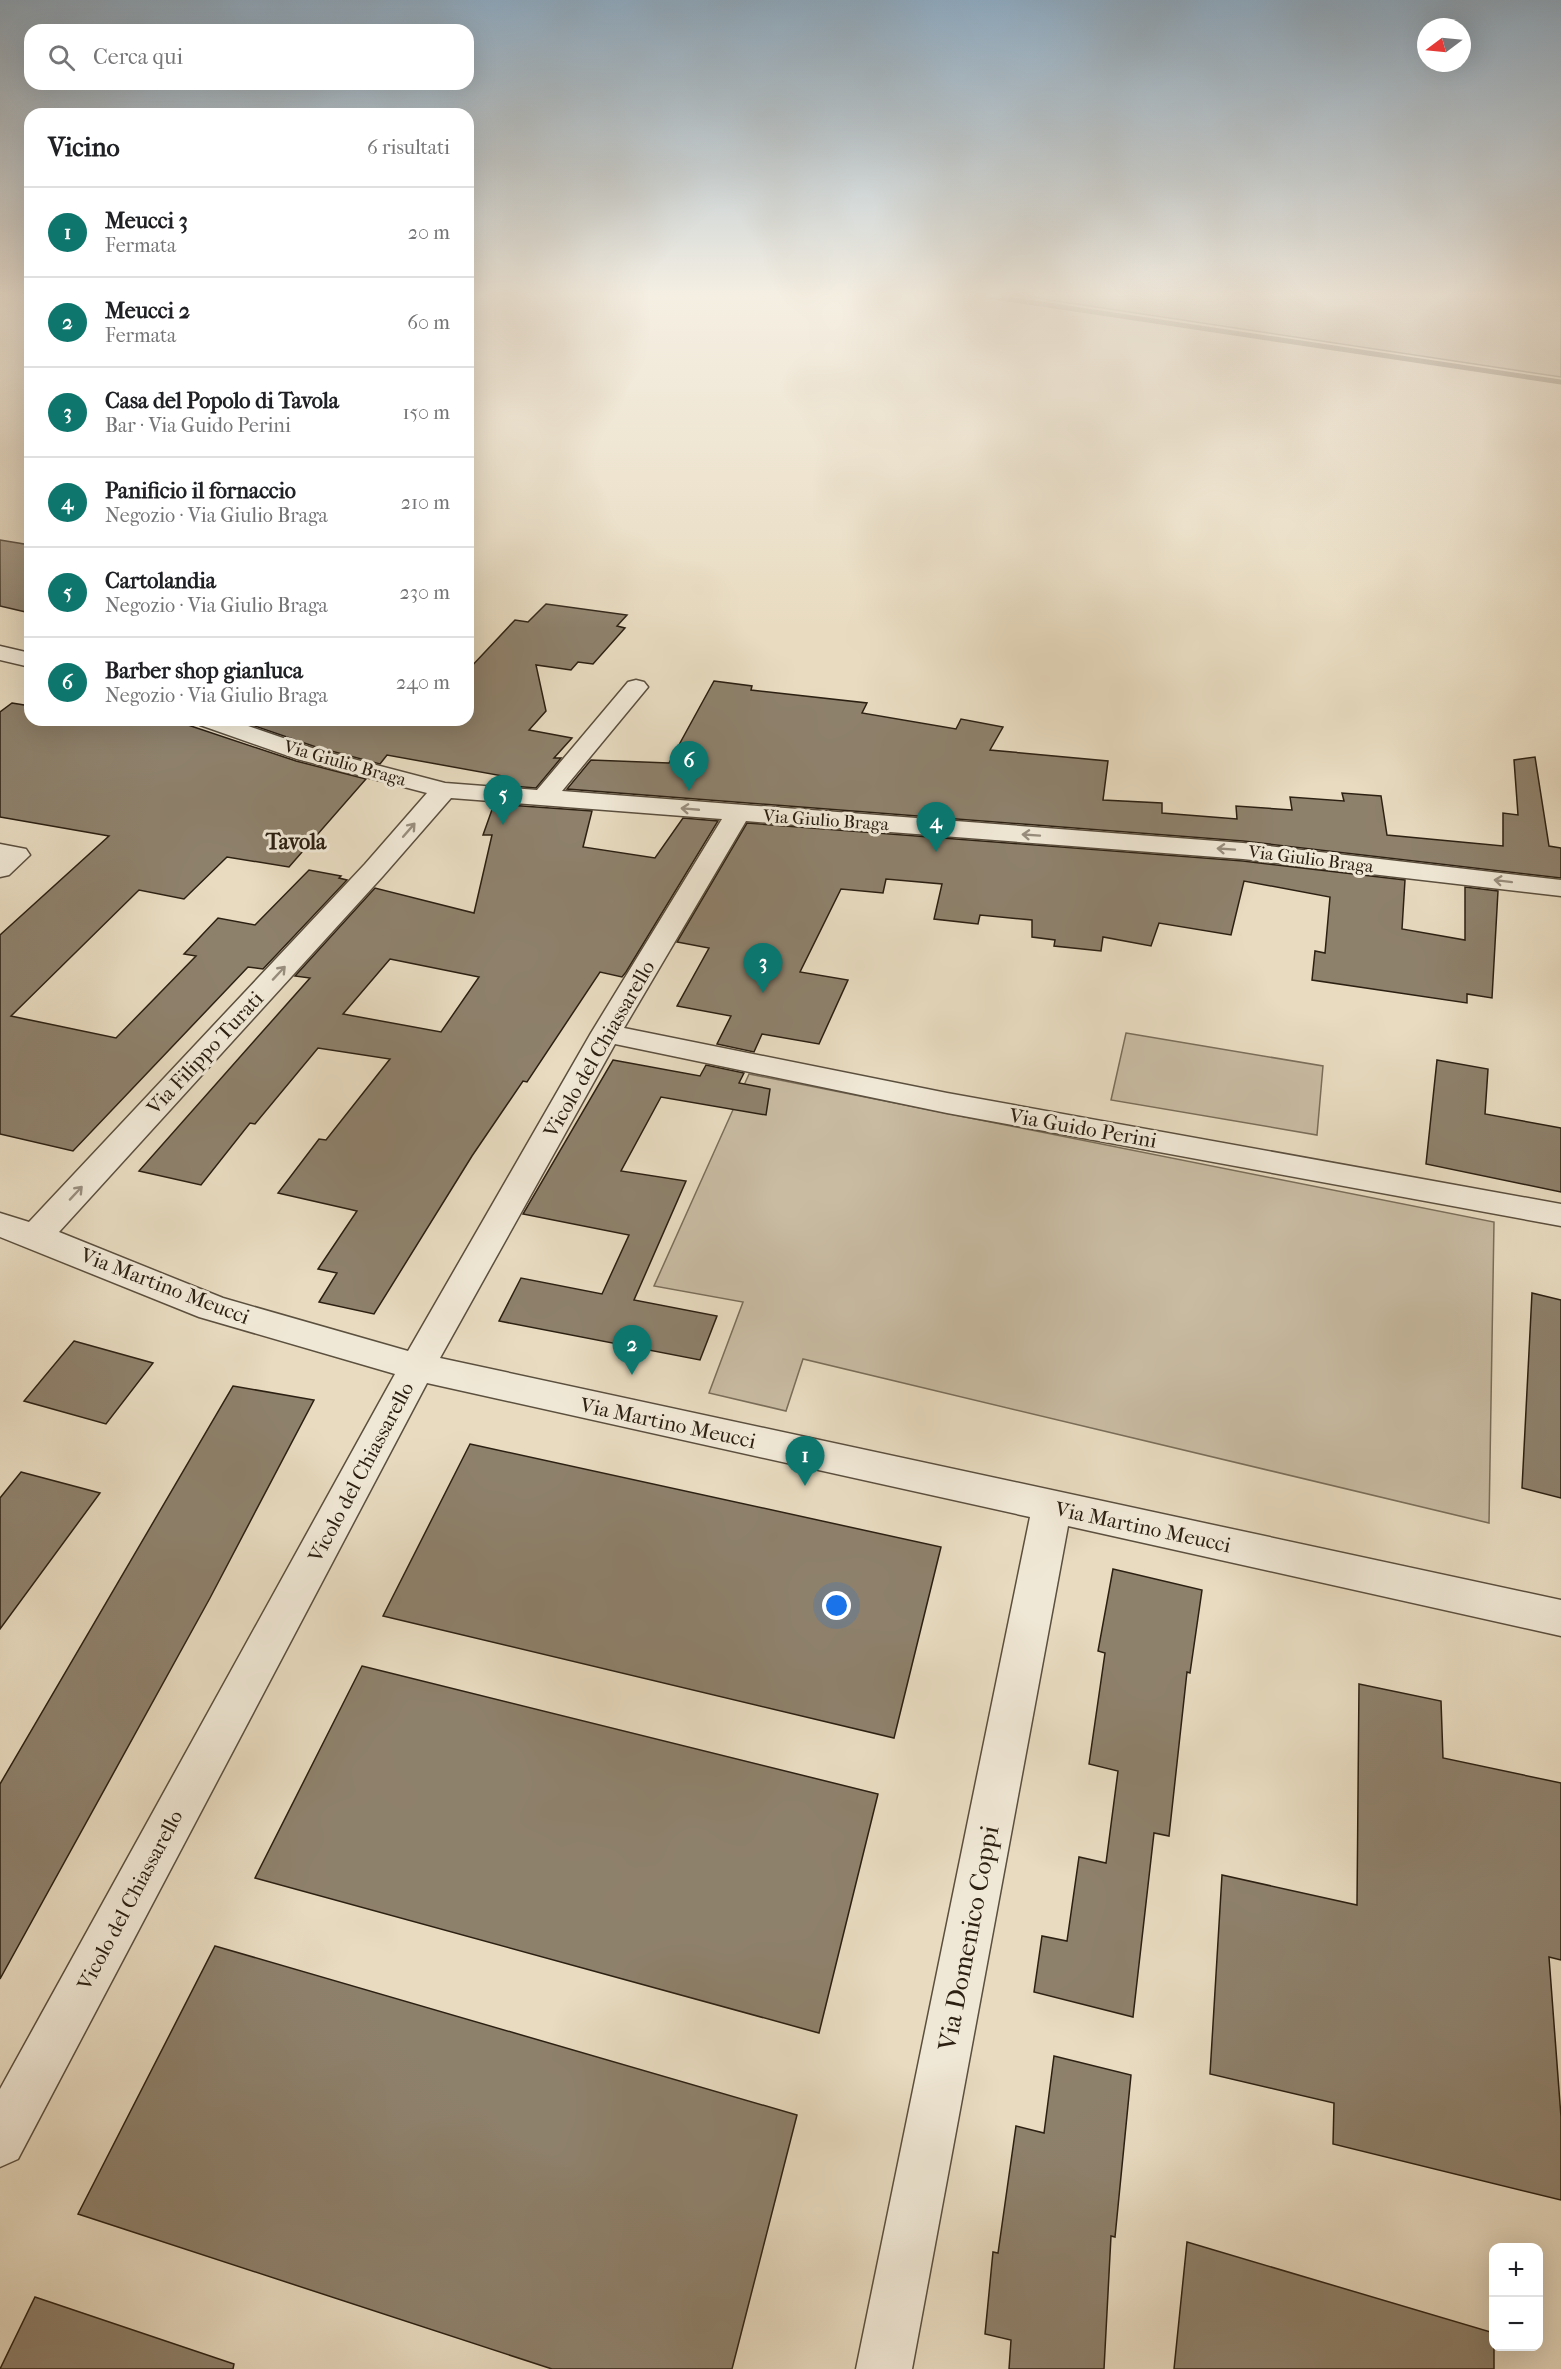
<!DOCTYPE html>
<html lang="it">
<meta charset="utf-8">
<style>
body{margin:0;font-family:"IM FELL French Canon",serif;background:#f6f6f6;color:#202124}
.controls{position:absolute;right:18px;bottom:18px;display:grid;overflow:hidden;border-radius:12px;box-shadow:0 6px 24px #0002}
.controls button{width:54px;height:54px;display:grid;place-items:center;padding:0;border:0;border-bottom:2px solid #e0e0e0;background:#fff;color:#202124;font:30px sans-serif}
.compass{position:absolute;left:1417px;top:18px;width:54px;height:54px;border-radius:50%;background:#fff;box-shadow:0 6px 24px #0002;rotate:254deg}
.you{position:absolute;left:837px;top:1606px;width:21px;height:21px;margin:-15px;border:4px solid #fff;border-radius:50%;background:#1a73e8;box-shadow:0 0 0 9px #1a73e833}
.badge{display:grid;place-items:center;width:39px;height:39px;border-radius:50%;background:#0f766e;color:#fff;font-size:20px;font-weight:700}
.pin{position:absolute;translate:-50% -50px;filter:drop-shadow(0 2px 3px #0008)}
.pin::after{content:'';position:absolute;top:32px;width:21px;height:18px;background:inherit;clip-path:polygon(0 0,100% 0,50% 100%)}
.list{margin:0;padding:0;list-style:none}
h2{display:flex;justify-content:space-between;align-items:center;height:78px;margin:0;padding:0 24px;font-size:26px}
h2 small{font-size:20px;font-weight:400;color:#757577}
.list li{display:grid;grid-template-columns:39px 1fr auto;gap:18px;align-items:center;box-sizing:border-box;height:90px;padding:0 24px;border-top:2px solid #e0e0e0}
.list b{display:block;font-size:22px;white-space:nowrap}
.list p{margin:0;font-size:20px;white-space:nowrap;color:#757577}
.list em{font-size:20px;font-style:normal;color:#757577}
.icon{flex:none;width:33px;height:33px;fill:none;stroke:currentColor;stroke-width:2;stroke-linecap:round;stroke-linejoin:round}
.map{position:relative;flex:none;width:1561px;height:2369px;overflow:hidden}
.search{position:absolute;background:#fff;box-shadow:0 6px 24px #0002;left:24px;top:24px;width:450px;height:66px;display:flex;align-items:center;gap:15px;box-sizing:border-box;padding:0 21px;border-radius:18px;color:#757577;font-size:22px}
.panel{position:absolute;background:#fff;box-shadow:0 6px 24px #0002;left:24px;top:108px;width:450px;height:618px;border-radius:18px}
.map>svg:first-child{display:block}
.green{fill:#c8bba2;stroke:#7a6e5a;stroke-width:1.5}
.lines{fill:none;stroke-linecap:round;stroke-linejoin:round}
.stream{stroke:#766a57;stroke-width:5}
.building{fill:#8e816c;stroke:#2c2012;stroke-width:1.5;fill-rule:evenodd}
.street-casing{stroke:#5b4f3e;stroke-width:3}
.street{fill:#f0e8d6;fill-rule:evenodd}
.oneway{stroke:#988e7e}
.labels{text-anchor:middle;stroke-width:6;stroke-linejoin:round;paint-order:stroke}
.far-street-label{font-size:18px;fill:#2c2012;stroke:#f0e8d6}
.street-label{font-size:21px;fill:#2c2012;stroke:#f0e8d6}
.far-district-label{font-size:22px;font-weight:bold;fill:#2c2012;stroke:#f0e8d6}
.near-street-label{font-size:26px;fill:#2c2012;stroke:#f0e8d6}
</style>
<div class="map">
<svg width="1561" height="2369" viewBox="0 0 1561 2369">
<rect width="100%" height="100%" fill="#e8dbc0"/>
<filter id="stains"><feTurbulence type="fractalNoise" baseFrequency=".00333" numOctaves="4"/><feColorMatrix values="0 0 0 0 .2 0 0 0 0 .09 0 0 0 0 .02 0 0 0 .5 -.17"/></filter>
<radialGradient id="worn" r=".72"><stop offset=".6" stop-color="#630" stop-opacity="0"/><stop offset="1" stop-color="#630" stop-opacity=".3"/></radialGradient>
<!-- green -->
<g class="green">
<polygon points="1023,296 1561,296 1561,377"/>
<polygon points="1126,1033 1323,1066 1317,1135 1111,1100"/>
<polygon points="749,1074 1494,1222 1489,1523 803,1359 786,1411 709,1393 743,1302 654,1286"/>
</g>
<g class="lines">
<!-- stream -->
<polyline class="stream" points="987,296 1561,382"/>
</g>
<!-- building -->
<g class="building">
<polygon points="0,540 30,545 30,613 0,606"/>
<polygon points="546,604 627,615 617,626 625,628 593,664 578,662 571,670 536,665 546,711 529,730 572,738 554,758 561,758 536,788 500,785 503,776 387,755 380,764 316,747 249,724 256,720 468,720 468,670 515,620 528,622"/>
<polygon points="714,681 752,686 751,690 867,703 862,713 956,729 961,719 1003,727 990,750 1108,761 1103,800 1162,803 1162,813 1237,819 1236,806 1292,810 1290,797 1344,801 1342,793 1381,796 1387,835 1503,846 1503,813 1518,815 1514,760 1535,757 1549,846 1561,848 1561,878 1243,841 567,789 591,760 669,763"/>
<polygon points="12,703 30,706 30,720 173,720 296,761 366,779 289,867 227,857 184,899 139,890 11,1016 116,1038 196,956 184,954 218,918 255,925 309,870 341,876 339,878 347,880 263,969 248,967 73,1151 0,1134 0,935 109,836 0,817 0,712"/>
<path d="M494,804L592,811L583,847L655,858L683,818L718,821L626,972L622,977L600,972L527,1082L523,1081L472,1156L374,1314L319,1302L337,1273L318,1269L357,1211L278,1193L319,1139L326,1140L390,1059L318,1048L255,1124L250,1123L201,1185L139,1171L310,978L295,976L375,888L474,913L492,835H483ZM390,959L479,977L441,1032L343,1014Z"/>
<polygon points="747,823 1243,861 1405,880 1402,929 1465,940 1465,887 1498,891 1492,998 1467,994 1467,1003 1312,980 1315,951 1325,953 1330,897 1244,881 1231,935 1159,923 1151,946 1103,937 1101,951 1054,946 1055,940 1032,937 1032,920 980,915 978,924 934,919 942,884 886,879 883,893 841,889 800,972 848,980 819,1044 762,1034 754,1052 717,1044 731,1016 677,1006 709,948 677,942"/>
<polygon points="613,1060 700,1076 706,1065 744,1073 739,1083 770,1089 766,1115 661,1097 621,1171 686,1181 634,1300 717,1316 700,1360 499,1321 521,1278 602,1294 629,1235 523,1214"/>
<polygon points="1437,1060 1488,1069 1485,1114 1561,1128 1561,1192 1426,1164"/>
<polygon points="1532,1293 1561,1300 1561,1498 1522,1488"/>
<polygon points="74,1341 153,1363 106,1424 24,1401"/>
<polygon points="233,1386 314,1400 210,1598 0,1979 0,1784"/>
<polygon points="470,1444 941,1547 894,1738 383,1616"/>
<polygon points="21,1472 100,1493 0,1629 0,1498"/>
<polygon points="1113,1569 1202,1590 1190,1673 1187,1672 1169,1836 1154,1833 1133,2017 1034,1992 1042,1936 1067,1941 1079,1857 1106,1863 1118,1771 1089,1764 1105,1653 1098,1651"/>
<polygon points="362,1666 878,1794 819,2033 255,1878"/>
<polygon points="1359,1684 1441,1701 1443,1758 1561,1783 1561,1960 1549,1957 1561,2117 1561,2200 1333,2144 1334,2103 1210,2074 1222,1875 1357,1905"/>
<polygon points="215,1946 797,2115 732,2369 552,2369 78,2214"/>
<polygon points="1054,2056 1131,2075 1115,2237 1111,2236 1104,2369 1009,2369 1011,2340 985,2334 993,2252 998,2253 1016,2126 1044,2133"/>
<polygon points="1187,2242 1494,2333 1494,2369 1174,2369"/>
<polygon points="35,2297 234,2364 233,2369 0,2369"/>
</g>
<g class="lines">
<!-- street casing -->
<g class="street-casing">
<g id="street">
<polygon points="0,646 30,653 30,667 0,660"/>
<path d="M636,680L644,682L648,687L562,791L1243,843L1561,880V896L1243,859L746,821L624,1028L947,1093L1561,1204V1226L947,1113L615,1044L440,1358L1561,1600V1636L1068,1526L912,2369H856L1030,1517L427,1383L18,2159L0,2167V2089L395,1374L199,1317L0,1237V1213L29,1222L365,864L427,793L297,759L200,725L196,720H231L315,749L445,783L537,790L628,682ZM451,798L722,819L591,1033L408,1351L223,1298L59,1232L383,876Z"/>
<polygon points="0,844 26,849 30,855 9,875 0,877"/>
</g>
</g>
<!-- street -->
<use href="#street" class="street"/>
</g>
<!-- one-way arrows -->
<defs><path id="oneway-shaft" d="M-6 0H5M1.5-3L5.5 0L1.5 3" fill="none" stroke-width="1.6" stroke-linecap="round" stroke-linejoin="round" transform="scale(1.5)"/></defs>
<g class="oneway">
<use href="#oneway-shaft" transform="translate(690 809) rotate(-175)"/>
<use href="#oneway-shaft" transform="translate(409 830) rotate(-49)"/>
<use href="#oneway-shaft" transform="translate(1031 835) rotate(-176)"/>
<use href="#oneway-shaft" transform="translate(1226 849) rotate(-176)"/>
<use href="#oneway-shaft" transform="translate(1503 881) rotate(-173)"/>
<use href="#oneway-shaft" transform="translate(279 973) rotate(-47)"/>
<use href="#oneway-shaft" transform="translate(76 1193) rotate(-47)"/>
</g>
<!-- sky -->
<linearGradient id="sky" x2="0" y2="1"><stop stop-color="#8eaac0"/><stop offset="0.47" stop-color="#f5efe3"/><stop offset="1" stop-color="#f5efe3" stop-opacity="0"/></linearGradient>
<rect width="1561" height="628" fill="url(#sky)"/>
<g class="labels">
<!-- far-street labels -->
<g class="far-street-label">
<text transform="translate(345 763) rotate(16)" y="6">Via Giulio Braga</text>
<text transform="translate(826 820) rotate(4)" y="6">Via Giulio Braga</text>
<text transform="translate(1311 859) rotate(7)" y="6">Via Giulio Braga</text>
</g>
<!-- street labels -->
<g class="street-label">
<text transform="translate(599 1049) rotate(-60)" y="7">Vicolo del Chiassarello</text>
<text transform="translate(205 1053) rotate(-47)" y="7">Via Filippo Turati</text>
<text transform="translate(1083 1128) rotate(10)" y="7">Via Guido Perini</text>
<text transform="translate(165 1286) rotate(21)" y="7">Via Martino Meucci</text>
<text transform="translate(668 1423) rotate(12)" y="7">Via Martino Meucci</text>
<text transform="translate(361 1472) rotate(-62)" y="7">Vicolo del Chiassarello</text>
<text transform="translate(1143 1527) rotate(12)" y="7">Via Martino Meucci</text>
<text transform="translate(130 1900) rotate(-62)" y="7">Vicolo del Chiassarello</text>
</g>
<!-- far-district labels -->
<g class="far-district-label">
<text x="296" y="849">Tavola</text>
</g>
<!-- near-street labels -->
<g class="near-street-label">
<text transform="translate(968 1938) rotate(-79)" y="9">Via Domenico Coppi</text>
</g>
</g>
<rect width="100%" height="100%" filter="url(#stains)"/>
<rect width="100%" height="100%" fill="url(#worn)"/>
</svg>
<div class="controls">
<button>+</button>
<button>−</button>
</div>
<svg class="compass" viewBox="-18 -18 36 36"><path d="M0-13l5 13h-10z" fill="#e53935"/><path d="M0 13l5-13h-10z" fill="#757577"/></svg>
<div class="you"></div>
<div class="pin badge" style="left:805px;top:1486px">1</div>
<div class="pin badge" style="left:632px;top:1375px">2</div>
<div class="pin badge" style="left:763px;top:993px">3</div>
<div class="pin badge" style="left:936px;top:852px">4</div>
<div class="pin badge" style="left:503px;top:825px">5</div>
<div class="pin badge" style="left:689px;top:791px">6</div>
<div class="search"><svg class="icon" aria-label="search" viewBox="0 0 24 24"><circle cx="10" cy="10" r="6"/><path d="M15 15l6 6"/></svg>Cerca qui</div>
<section class="panel">
<h2>Vicino<small>6 risultati</small></h2>
<ul class="list">
<li><span class="badge">1</span><div><b>Meucci 3</b><p>Fermata</p></div><em>20 m</em></li>
<li><span class="badge">2</span><div><b>Meucci 2</b><p>Fermata</p></div><em>60 m</em></li>
<li><span class="badge">3</span><div><b>Casa del Popolo di Tavola</b><p>Bar · Via Guido Perini</p></div><em>150 m</em></li>
<li><span class="badge">4</span><div><b>Panificio il fornaccio</b><p>Negozio · Via Giulio Braga</p></div><em>210 m</em></li>
<li><span class="badge">5</span><div><b>Cartolandia</b><p>Negozio · Via Giulio Braga</p></div><em>230 m</em></li>
<li><span class="badge">6</span><div><b>Barber shop gianluca</b><p>Negozio · Via Giulio Braga</p></div><em>240 m</em></li>
</ul>
</section>
</div>
